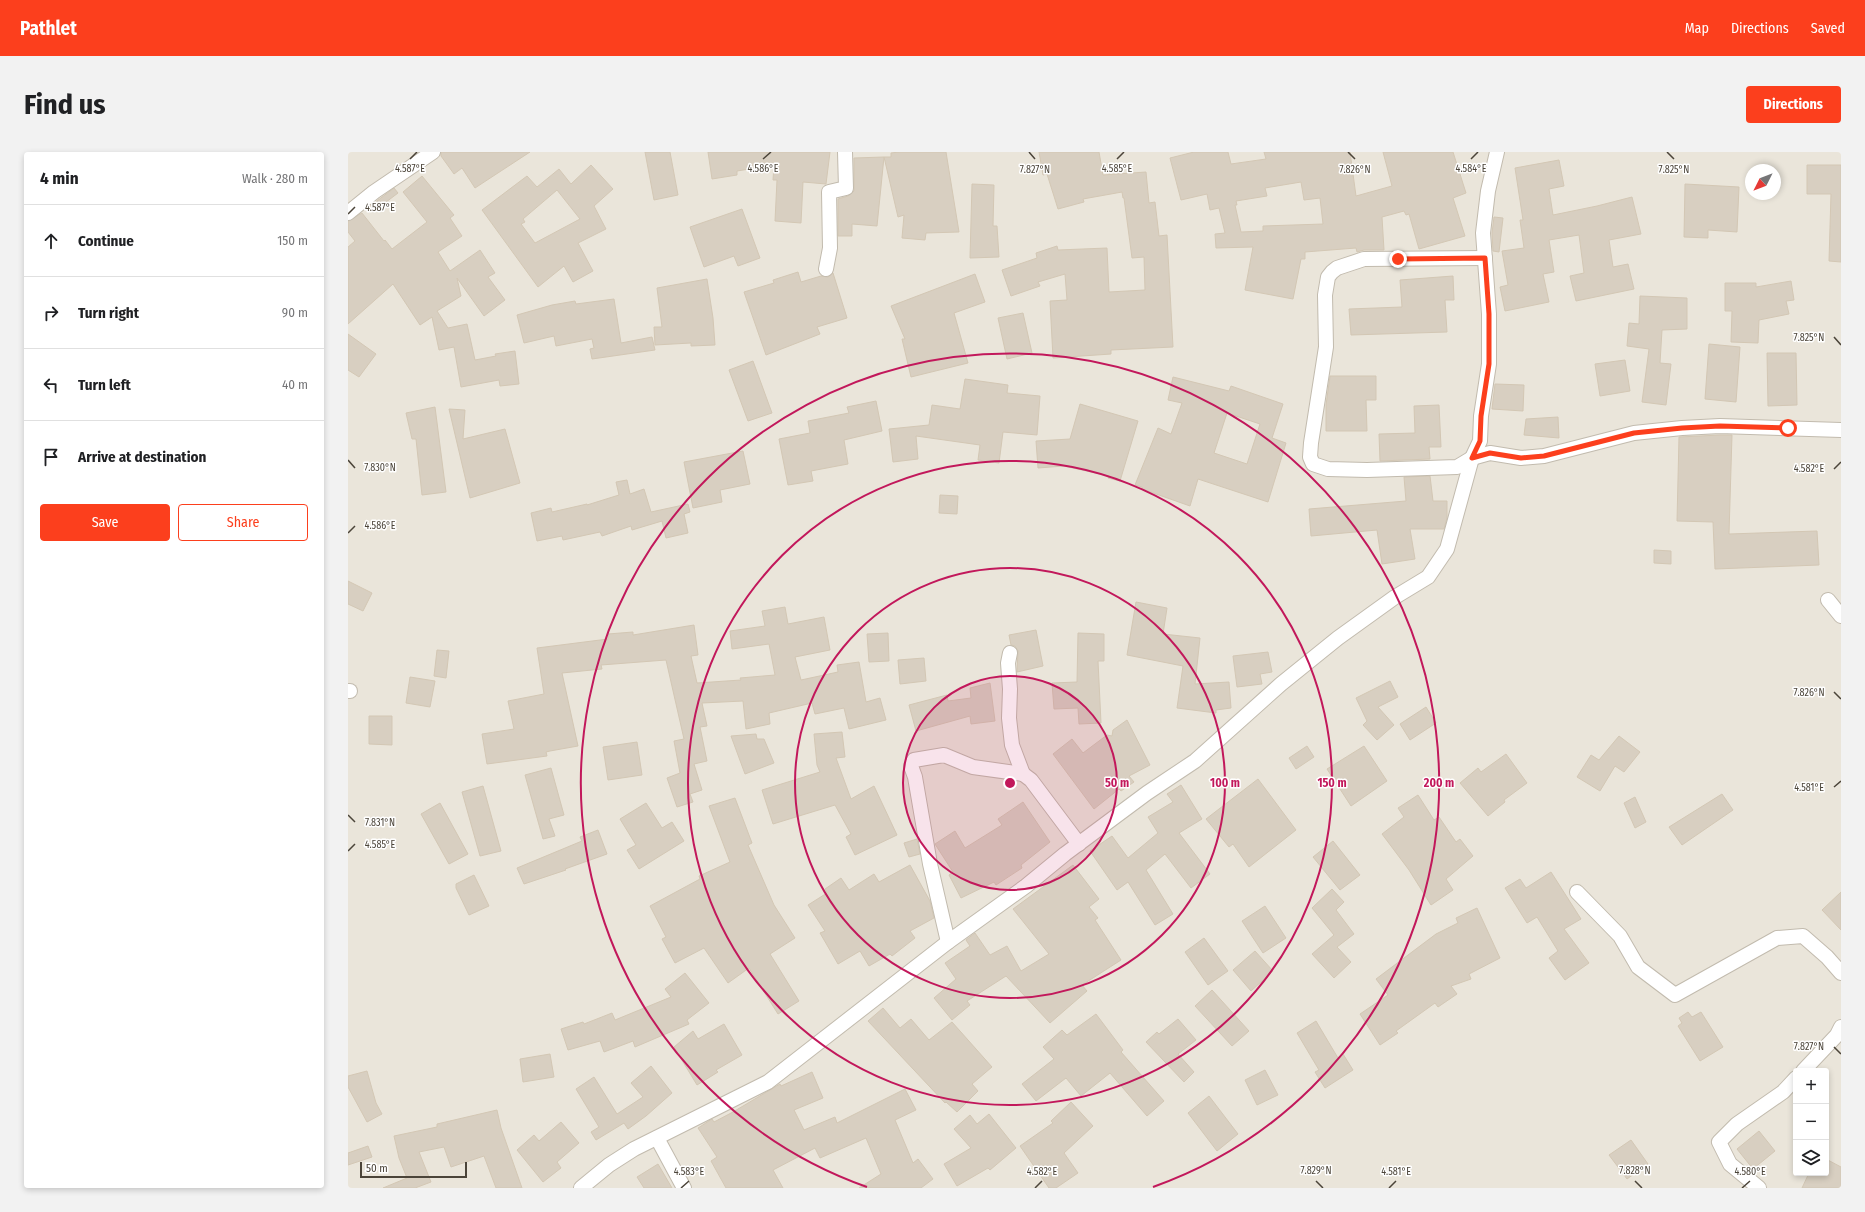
<!DOCTYPE html>
<meta charset="utf-8">
<style>
body{margin:0;font-family:"Fira Sans Condensed",sans-serif;background:#f2f2f2;color:#202124}
.controls{position:absolute;right:12px;bottom:12px;display:grid;overflow:hidden;border-radius:4px;box-shadow:0 2px 6px #0003}
.controls button{width:36px;height:36px;display:grid;place-items:center;padding:0;border:0;border-bottom:1px solid #e0e0e0;background:#fff;color:#202124;font:20px sans-serif}
.compass{position:absolute;left:1397px;top:12px;width:36px;height:36px;border-radius:50%;background:#fff;box-shadow:0 2px 6px #0003;rotate:228deg}
.scale{position:absolute;left:12px;bottom:10px;width:107px;box-sizing:border-box;padding-left:4px;border:2px solid #4b4439;border-top:0;font-size:11px;line-height:14px;white-space:nowrap;color:#4b4439;-webkit-text-stroke:3px #fff;paint-order:stroke}
.stop{position:absolute;width:12px;height:12px;margin:-9px;border:3px solid #fc3f1d;border-radius:50%;background:#fff}
.stop.end{background:#fc3f1d;border-color:#fff;box-shadow:0 1px 4px #0008}
.list{margin:0;padding:0;list-style:none}
h2{display:flex;justify-content:space-between;align-items:center;height:52px;margin:0;padding:0 16px;font-size:17px}
h2 small{font-size:13px;font-weight:400;color:#757577}
.list li{display:grid;grid-template-columns:26px 1fr auto;gap:12px;align-items:center;box-sizing:border-box;height:72px;padding:0 16px;border-top:1px solid #e0e0e0}
.list b{display:block;font-size:15px;white-space:nowrap}
.list em{font-size:13px;font-style:normal;color:#757577}
.actions{display:flex;gap:8px;padding:12px 16px}
.actions a{flex:1;padding:9px 0;border:1px solid #fc3f1d;border-radius:4px;text-align:center;font-size:14px;color:#fc3f1d}
.actions .main{background:#fc3f1d;color:#fff}
.icon{flex:none;width:22px;height:22px;fill:none;stroke:currentColor;stroke-width:2;stroke-linecap:round;stroke-linejoin:round}
.map{position:relative;flex:none;width:1493px;height:1036px;overflow:hidden;border-radius:4px}
header{display:flex;align-items:center;gap:24px;box-sizing:border-box;height:56px;padding:0 20px;background:#fc3f1d;color:#fff}
header strong{font-size:19px}
nav{display:flex;gap:22px;margin-inline-start:auto;font-size:14px}
.intro{display:flex;align-items:center;justify-content:space-between;box-sizing:border-box;height:96px;padding:0 24px}
h1{margin:0;font-size:28px}
.button{padding:10px 18px;border-radius:4px;background:#fc3f1d;color:#fff;font-size:14px;font-weight:700}
main{display:flex;gap:24px;padding:0 24px}
aside{flex:1;background:#fff;border-radius:4px;box-shadow:0 2px 6px #0003}
.map>svg:first-child{display:block}
.residential{fill:#eae5da;fill-rule:evenodd}
.building{fill:#d8cfc1;stroke:#d3c7b4;fill-rule:evenodd}
.lines{fill:none;stroke-linecap:round;stroke-linejoin:round}
.minor-casing{stroke:#c2bbae;stroke-width:16}
.minor{stroke:#fff;stroke-width:14}
.route{stroke:#fc3f1d;stroke-width:5}
.ticks{fill:none;stroke:#4b4439;stroke-width:1.5}
.ring{fill:none;stroke:#c2185b;stroke-width:2}
.ticks-label{font-size:10px;text-anchor:middle;fill:#4b4439;stroke:#fff;stroke-width:3;stroke-linejoin:round;paint-order:stroke}
.centre{fill:#c2185b;stroke:#fff;stroke-width:2}
.ring-label{font-size:12px;text-anchor:middle;font-weight:bold;fill:#c2185b;stroke:#fff;stroke-width:3;stroke-linejoin:round;paint-order:stroke}
</style>
<header>
<strong>Pathlet</strong>
<nav><a>Map</a><a>Directions</a><a>Saved</a></nav>
</header>
<div class="intro"><h1>Find us</h1><a class="button">Directions</a></div>
<main>
<aside>
<h2>4 min<small>Walk · 280 m</small></h2>
<ul class="list">
<li><svg class="icon" aria-label="ahead" viewBox="0 0 24 24"><path d="M12 20V5M6 11l6-6 6 6"/></svg><div><b>Continue</b></div><em>150 m</em></li>
<li><svg class="icon" aria-label="right" viewBox="0 0 24 24"><path d="M7 20v-9h11M14 6l5 5-5 5"/></svg><div><b>Turn right</b></div><em>90 m</em></li>
<li><svg class="icon" aria-label="left" viewBox="0 0 24 24"><path d="M17 20v-9H6M10 6l-5 5 5 5"/></svg><div><b>Turn left</b></div><em>40 m</em></li>
<li><svg class="icon" aria-label="arrive" viewBox="0 0 24 24"><path d="M6 21V4h12l-3 4 3 4H6"/></svg><div><b>Arrive at destination</b></div></li>
</ul>
<div class="actions"><a class="main">Save</a><a>Share</a></div>
</aside>
<div class="map">
<svg width="1493" height="1036" viewBox="0 0 1493 1036">
<rect width="100%" height="100%" fill="#f6f3ec"/>
<!-- residential -->
<path class="residential" d="M0,0H1493V1036H0ZM1403,18H1427V42H1403ZM1448,919H1478V1021H1448Z"/>
<!-- building -->
<g class="building">
<polygon points="93,0 182,0 127,36 114,16 106,22 93,4"/>
<polygon points="297,0 322,0 330,43 306,48"/>
<polygon points="360,0 482,0 478,32 455,30 453,71 427,69 429,28 425,28 426,13 389,19 389,23 364,27"/>
<polygon points="551,0 598,0 611,80 578,81 577,88 554,86 556,63 550,65 536,5 543,5 543,1"/>
<polygon points="691,0 751,0 755,23 798,20 801,51 807,50 811,84 819,83 825,195 763,198 763,202 705,206 702,149 719,148 717,122 690,130 692,134 663,144 654,118 689,106 688,101 709,94 710,98 759,96 761,140 797,138 796,105 784,106 776,46 775,46 774,40 735,47 736,50 710,57 699,22 695,23"/>
<path d="M846,0H880L883,12L918,7L916,0H1002L1008,44L1044,34L1035,0H1105L1118,41L1105,46L1117,84L1071,97L1061,62L1058,63L1056,59L1034,65L1036,98H1016L1009,100L1008,96L957,100V107H953L945,147L897,138L905,95L868,96L867,82L877,81L871,56L862,58L859,42L833,48L822,6ZM953,30L956,48L972,46L975,72L915,74V79L893,80L887,53H889L888,49L919,44L917,36Z"/>
<polygon points="536,5 529,74 504,72 504,84 490,84 490,47 500,44 506,39 506,6"/>
<polygon points="1211,8 1216,34 1201,37 1205,63 1249,54 1284,45 1293,82 1261,88 1265,115 1280,112 1286,137 1228,149 1222,124 1236,121 1231,83 1201,88 1206,120 1195,122 1201,150 1157,159 1152,135 1160,133 1154,99 1176,96 1172,68 1175,68 1167,16"/>
<path d="M243,13L265,37L246,54L258,77L230,91L245,119L225,130L216,114L190,135L134,58L179,24L189,35L211,17L223,32ZM209,38L232,67L187,91L173,72L177,70L175,67Z"/>
<polygon points="1459,13 1493,13 1493,110 1481,109 1483,42 1459,42"/>
<polygon points="74,24 106,63 102,66 114,84 90,100 102,119 132,98 147,121 140,125 157,148 136,164 109,126 113,144 89,159 100,176 119,172 127,208 148,204 147,202 167,199 171,232 152,234 151,228 113,235 106,195 91,198 84,165 72,173 45,132 0,172 0,95 7,89 0,80 0,69 14,61 36,89 37,88 44,97 79,70 55,40"/>
<polygon points="624,32 646,33 645,74 649,74 651,105 622,106"/>
<polygon points="1337,32 1391,35 1389,80 1360,78 1360,86 1336,85"/>
<polygon points="46,36 50,41 25,60 21,55"/>
<polygon points="394,57 412,106 390,114 386,104 356,115 342,75"/>
<polygon points="1146,65 1155,66 1151,100 1145,99 1144,81"/>
<polygon points="450,120 453,130 473,124 480,125 485,121 499,166 469,175 472,182 418,203 396,140 426,131 425,128"/>
<polygon points="627,122 637,150 606,161 620,211 563,225 554,187 557,187 543,154"/>
<polygon points="1105,124 1106,148 1097,148 1099,180 1003,183 1001,157 1054,155 1052,128"/>
<polygon points="359,127 365,166 367,193 343,194 343,191 307,193 306,175 314,175 309,136"/>
<polygon points="1443,129 1446,148 1438,149 1441,162 1411,168 1410,191 1383,190 1384,159 1377,159 1377,131 1408,131 1408,135"/>
<polygon points="1292,144 1339,146 1339,177 1314,178 1312,211 1323,212 1318,253 1294,250 1301,197 1279,194 1281,171 1291,172"/>
<polygon points="266,147 273,191 304,185 307,198 244,207 242,197 246,196 244,187 208,194 206,184 176,191 169,163 204,153 227,149 228,152"/>
<polygon points="675,161 684,201 659,207 650,166"/>
<polygon points="0,182 28,202 11,225 0,218"/>
<polygon points="1361,192 1392,195 1388,250 1357,247"/>
<polygon points="1419,201 1448,201 1449,253 1420,254"/>
<polygon points="1277,208 1282,239 1252,244 1247,212"/>
<polygon points="405,209 424,261 400,269 381,218"/>
<polygon points="982,224 1028,224 1028,248 1018,248 1019,279 978,279 978,253"/>
<path d="M825,225L881,239L883,234L935,252L924,286L938,291L920,350L850,327L842,354L794,337V335L787,333L810,276L823,282L834,251L820,248ZM879,261L912,272L899,312L866,301Z"/>
<polygon points="617,227 660,233 659,241 692,244 689,283 655,280 651,311 630,308 632,293 568,284 570,307 545,310 541,277 581,273 584,253 612,257"/>
<polygon points="1147,232 1176,233 1175,259 1144,257"/>
<polygon points="528,249 534,279 496,288 500,312 463,319 465,329 440,333 431,287 462,281 460,269 501,261 499,255"/>
<polygon points="732,252 790,269 772,329 760,326 761,324 716,314 690,316 688,289 722,287"/>
<polygon points="1091,253 1093,295 1081,295 1082,307 1032,309 1031,282 1067,281 1066,254"/>
<polygon points="87,255 98,340 74,343 68,287 64,287 58,261"/>
<polygon points="101,257 117,258 115,287 157,277 172,331 122,346"/>
<polygon points="1210,265 1211,286 1176,283 1178,267"/>
<polygon points="1372,283 1384,283 1381,382 1469,379 1471,413 1367,417 1365,370 1329,369 1331,285"/>
<polygon points="395,299 402,332 372,338 374,350 345,356 336,310"/>
<polygon points="1082,324 1085,349 1099,349 1099,366 1096,377 1062,377 1067,407 1034,412 1029,378 963,384 961,357 1058,349 1056,325"/>
<polygon points="279,328 282,342 296,337 303,360 340,352 342,360 336,362 340,381 318,386 314,369 284,378 283,374 254,384 252,380 215,388 214,384 189,389 183,361 203,356 204,360 239,352 239,353 271,343 268,330"/>
<polygon points="592,343 610,344 609,362 591,361"/>
<polygon points="1306,398 1323,399 1323,412 1306,411"/>
<polygon points="0,429 24,441 15,459 0,452"/>
<polygon points="788,450 819,456 815,482 852,486 847,532 881,530 883,556 868,558 868,561 829,556 835,514 779,503"/>
<polygon points="437,455 440,472 476,465 482,498 447,505 453,528 490,520 489,513 511,510 518,550 532,546 538,568 501,577 496,556 467,562 464,551 421,561 422,572 398,577 395,549 354,551 359,574 352,575 359,609 346,612 354,638 342,642 345,650 329,655 319,626 332,621 326,589 336,587 318,508 253,513 254,517 214,521 230,594 202,599 198,600 199,604 139,612 134,582 166,577 160,549 196,542 189,496 260,487 260,482 285,480 285,483 346,473 350,503 343,504 349,531 393,528 392,526 427,523 421,492 384,497 382,479 417,474 414,459"/>
<polygon points="688,478 695,514 669,520 670,499 667,494 663,493 661,483"/>
<polygon points="540,481 541,509 521,510 519,482"/>
<polygon points="730,481 756,482 756,509 750,509 753,571 731,572 730,556 706,557 704,531 729,530"/>
<polygon points="89,498 101,499 98,526 86,524"/>
<polygon points="920,500 924,520 912,522 914,532 889,535 885,504"/>
<polygon points="576,506 578,529 552,532 550,508"/>
<polygon points="62,525 87,529 82,555 58,551"/>
<polygon points="1042,529 1050,545 1030,555 1046,573 1029,588 1015,573 1019,569 1008,546"/>
<polygon points="642,531 647,569 623,572 622,564 568,579 561,553 599,543 600,549 623,546 622,536"/>
<polygon points="1078,555 1088,571 1062,588 1052,572"/>
<polygon points="21,564 44,564 44,593 21,592"/>
<polygon points="779,568 802,613 781,624 786,630 773,639 771,637 746,657 705,602 724,587 735,601 759,583 764,584 765,578"/>
<polygon points="494,580 497,605 488,606 503,647 526,634 549,683 507,703 498,685 503,682 487,653 425,672 414,638 472,620 469,613 466,582"/>
<polygon points="408,582 409,587 416,587 426,611 397,622 383,584"/>
<polygon points="1271,584 1292,600 1276,620 1267,614 1252,639 1229,625 1243,603 1251,608"/>
<polygon points="289,590 294,623 260,628 255,595"/>
<polygon points="959,594 966,605 948,617 941,606"/>
<polygon points="1016,594 1039,629 1003,654 979,617"/>
<polygon points="1158,602 1179,631 1156,648 1157,650 1140,664 1112,631 1130,616 1133,620"/>
<polygon points="203,616 216,663 201,667 207,684 195,687 177,623"/>
<polygon points="910,627 948,678 901,715 885,692 881,695 858,667"/>
<polygon points="833,633 854,667 831,681 862,722 843,736 817,702 798,718 825,762 807,773 780,730 769,738 742,699 764,684 780,706 810,681 800,665 825,650 819,642"/>
<polygon points="135,634 153,699 132,704 114,640"/>
<polygon points="1374,642 1385,658 1334,693 1321,675"/>
<polygon points="1070,643 1086,668 1091,665 1108,690 1112,687 1125,704 1098,727 1105,738 1083,753 1061,718 1034,682 1056,665 1050,656"/>
<polygon points="1287,645 1298,670 1287,676 1276,651"/>
<polygon points="387,646 404,691 400,693 426,753 447,786 422,802 451,849 430,862 401,816 380,831 356,796 327,811 314,787 318,785 302,754 352,727 351,724 382,710 361,654"/>
<polygon points="675,650 702,690 673,713 674,716 648,733 646,730 613,746 601,723 605,720 587,692 607,679 617,696 654,673 650,667"/>
<polygon points="92,651 120,702 101,712 73,662"/>
<polygon points="298,651 314,676 324,670 336,689 291,717 279,698 288,693 272,667"/>
<polygon points="250,678 259,702 217,717 218,718 176,732 169,716 234,689 232,685"/>
<polygon points="569,687 572,702 561,705 556,691"/>
<polygon points="985,689 1012,723 992,738 965,705"/>
<polygon points="562,713 582,749 586,766 562,779 567,786 544,804 542,802 521,814 512,799 490,812 472,781 477,779 460,753 479,741 477,737 493,726 501,738 526,722 531,730"/>
<polygon points="725,713 751,747 741,755 750,766 747,768 773,808 734,833 739,839 702,871 658,824 619,849 622,853 604,868 586,846 608,827 597,811 622,794 618,788 627,781 642,803 659,794 673,819 701,802 665,757"/>
<polygon points="1203,720 1233,767 1216,777 1241,811 1217,828 1201,806 1210,799 1189,765 1179,771 1157,736 1172,727 1178,736"/>
<polygon points="126,723 141,754 121,763 108,736 108,732"/>
<polygon points="984,737 996,750 988,758 1006,782 989,795 1003,810 986,826 964,802 986,783 964,756"/>
<polygon points="1493,740 1493,778 1474,758"/>
<polygon points="917,754 938,786 915,801 894,769"/>
<polygon points="1129,756 1152,806 1121,822 1123,827 1103,834 1109,842 1090,855 1087,851 1048,879 1050,881 1032,893 1012,862 1040,843 1028,827 1088,782 1110,771 1108,766"/>
<polygon points="856,786 880,819 860,833 837,800"/>
<polygon points="907,799 925,819 903,839 885,818"/>
<polygon points="337,821 361,851 339,868 341,872 287,895 285,889 256,900 252,889 220,898 213,877 235,870 236,872 264,861 267,868 323,845 317,837"/>
<polygon points="864,838 901,879 884,894 847,854"/>
<polygon points="535,856 552,876 563,867 581,888 604,870 644,915 624,932 630,939 609,960 598,950 597,951 520,869"/>
<polygon points="1340,860 1344,865 1353,860 1375,895 1352,909 1330,874 1334,871 1331,866"/>
<polygon points="748,862 775,898 773,900 816,949 799,964 762,921 733,944 718,926 688,949 674,932 706,907 695,895 714,878 719,883"/>
<polygon points="830,867 848,888 830,902 846,920 836,930 798,890 809,880 811,882"/>
<polygon points="968,869 990,906 995,902 1005,918 977,936 967,920 971,918 949,881"/>
<polygon points="376,872 394,903 368,918 370,920 349,933 326,895 345,879 350,887"/>
<polygon points="202,902 206,925 175,930 172,907"/>
<polygon points="303,914 324,941 298,964 280,977 276,971 248,988 243,980 251,975 228,937 246,925 269,962 295,945 283,931"/>
<polygon points="917,918 930,943 909,953 897,928"/>
<polygon points="19,919 28,951 34,962 19,970 0,935 0,924"/>
<polygon points="464,920 475,946 446,958 456,978 487,965 489,971 557,937 568,958 547,968 565,1011 570,1007 585,1027 573,1036 511,1036 533,1022 518,986 472,1006 467,996 425,1018 435,1036 378,1036 363,1009 369,1005 350,976 364,967 366,970 385,960 432,932 433,934"/>
<polygon points="861,944 890,982 869,999 840,961"/>
<polygon points="723,950 745,974 716,1001 730,1021 708,1036 701,1036 672,994 705,971 703,969"/>
<polygon points="149,958 153,976 174,1036 148,1036 136,1004 103,1015 96,995 71,1000 83,1030 67,1036 35,1036 59,1026 51,1006 46,984 89,975 89,972"/>
<polygon points="641,962 668,996 642,1018 640,1016 609,1034 596,1012 623,996 606,977 622,963 629,972"/>
<polygon points="213,970 231,991 209,1010 213,1016 195,1030 169,998 186,983 191,989"/>
<polygon points="1411,979 1427,999 1405,1017 1389,997"/>
<polygon points="1283,988 1300,1012 1279,1027 1261,1003"/>
<polygon points="20,994 24,1005 0,1013 0,1001"/>
<polygon points="1478,1007 1493,1015 1493,1036 1454,1036 1461,1021 1478,1021"/>
<polygon points="310,1012 324,1036 296,1036 289,1025"/>
</g>
<g class="lines">
<!-- minor casing -->
<g class="minor-casing">
<g id="minor">
<polyline points="0,61 26,40 85,0"/>
<polyline points="1137,106 1016,107 989,116 984,120 980,125 977,143 978,195 963,291 962,305 965,312 980,317 1019,318 1109,315 1124,306 1142,301 1173,306 1196,304 1286,281 1334,276 1372,274 1493,278"/>
<polyline points="478,117 482,96 481,40 498,36 497,0"/>
<polyline points="1480,448 1493,464"/>
<polyline points="662,501 660,511 662,537 661,566 664,593 675,622"/>
<polyline points="0,539 2,539"/>
<polyline points="1229,740 1272,784 1290,815 1327,843 1429,786 1455,784 1479,805 1493,821"/>
<polyline points="600,790 582,712 567,625 563,614 566,608 596,603 625,615 675,622 683,628 731,692"/>
<polyline points="1455,919 1489,883 1493,875"/>
<polyline points="309,986 336,1036"/>
<polyline points="233,1036 261,1013 286,997 420,930 600,790 678,734 717,702 799,641 847,609 933,532 990,486 1047,445 1080,425 1099,397 1124,306 1132,289 1133,264 1141,212 1141,162 1135,81 1140,39 1149,0"/>
<polyline points="1411,1036 1382,1012 1371,990 1389,972 1435,940 1448,926"/>
</g>
</g>
<!-- minor -->
<use href="#minor" class="minor"/>
</g>
<g class="lines">
<!-- route -->
<polyline class="route" points="1050,107 1137,106 1141,162 1141,212 1133,264 1132,289 1124,306 1142,301 1173,306 1196,304 1286,281 1334,276 1372,274 1440,276"/>
</g>
<!-- ticks -->
<path class="ticks" d="M681,0L687,7M1000,0L1007,7M1319,0L1326,7M62,7L69,0M415,7L423,0M769,7L776,0M1123,7L1130,0M0,62L7,55M1486,185L1493,193M0,308L7,316M1486,317L1493,310M0,381L7,374M1486,540L1493,547M1486,635L1493,629M0,663L7,670M0,699L7,692M1486,895L1493,902M968,1029L975,1036M1287,1029L1294,1036M333,1036L341,1029M687,1036L694,1029M1041,1036L1048,1029M1394,1036L1402,1029"/>
<!-- distance rings -->
<circle cx="662" cy="631" r="107" fill="#c2185b" fill-opacity=".12"/>
<g class="ring">
<circle cx="662" cy="631" r="107"/>
<circle cx="662" cy="631" r="215"/>
<circle cx="662" cy="631" r="322"/>
<path d="M519 1035A429 429 0 1 1 805 1035"/>
</g>
<g class="ticks-label">
<text x="62" y="20">4.587°E</text>
<text x="415" y="20">4.586°E</text>
<text x="769" y="20">4.585°E</text>
<text x="1123" y="20">4.584°E</text>
<text x="1007" y="21">7.826°N</text>
<text x="687" y="21">7.827°N</text>
<text x="1326" y="21">7.825°N</text>
<text x="32" y="59">4.587°E</text>
<text x="1461" y="189">7.825°N</text>
<text x="32" y="319">7.830°N</text>
<text x="1461" y="320">4.582°E</text>
<text x="32" y="377">4.586°E</text>
<text x="1461" y="544">7.826°N</text>
<text x="1461" y="639">4.581°E</text>
<text x="32" y="674">7.831°N</text>
<text x="32" y="696">4.585°E</text>
<text x="1461" y="898">7.827°N</text>
<text x="968" y="1022">7.829°N</text>
<text x="1287" y="1022">7.828°N</text>
<text x="341" y="1023">4.583°E</text>
<text x="694" y="1023">4.582°E</text>
<text x="1048" y="1023">4.581°E</text>
<text x="1402" y="1023">4.580°E</text>
</g>
<circle cx="662" cy="631" r="6" class="centre"/>
<g class="ring-label">
<text x="769" y="635">50 m</text>
<text x="877" y="635">100 m</text>
<text x="984" y="635">150 m</text>
<text x="1091" y="635">200 m</text>
</g>
</svg>
<div class="controls">
<button>+</button>
<button>−</button>
<button><svg class="icon" aria-label="layers" viewBox="0 0 24 24"><path d="M12 4l9 5-9 5-9-5zM3 14l9 5 9-5"/></svg></button>
</div>
<svg class="compass" viewBox="-18 -18 36 36"><path d="M0-13l5 13h-10z" fill="#e53935"/><path d="M0 13l5-13h-10z" fill="#757577"/></svg>
<div class="scale">50 m</div>
<div class="stop" style="left:1440px;top:276px"></div>
<div class="stop end" style="left:1050px;top:107px"></div>
</div>
</main>
